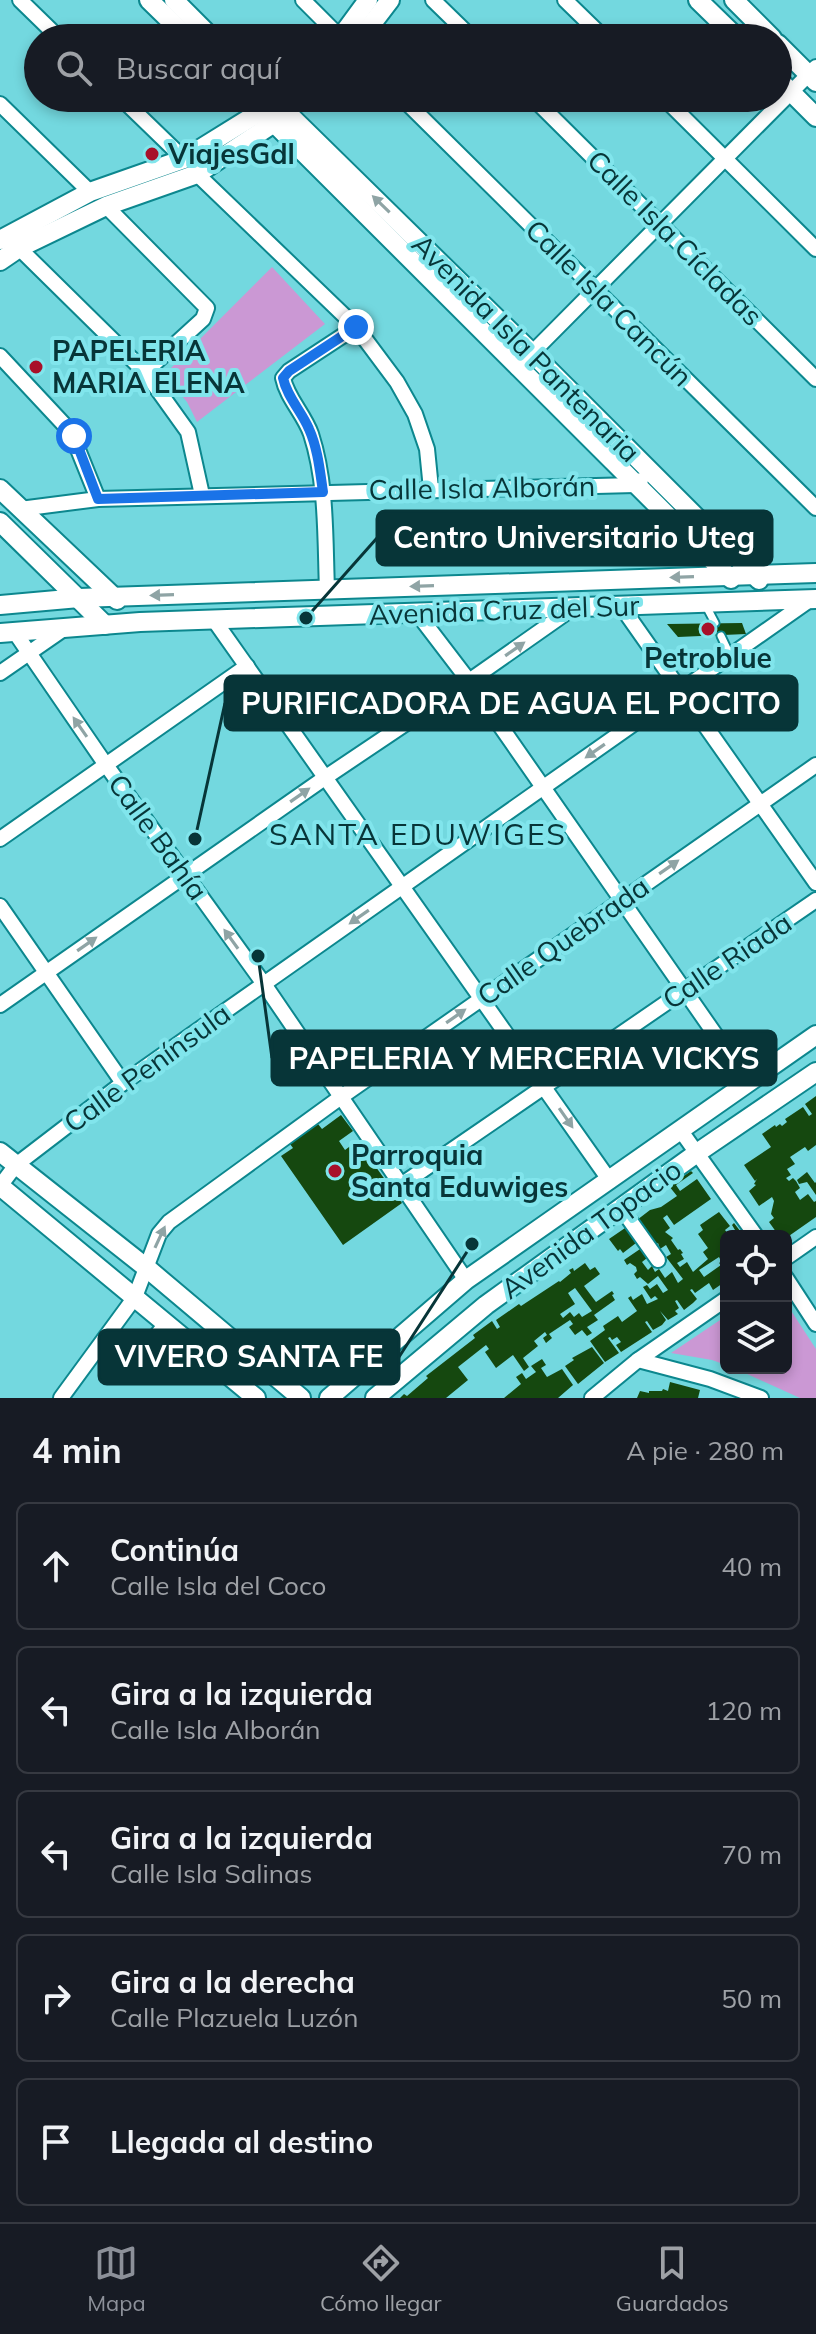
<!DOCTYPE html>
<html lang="es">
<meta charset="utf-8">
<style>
body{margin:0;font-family:Mulish,sans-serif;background:#20242c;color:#f1f3f6}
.controls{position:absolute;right:24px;bottom:24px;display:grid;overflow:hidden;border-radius:12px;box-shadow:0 4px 12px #0003}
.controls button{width:72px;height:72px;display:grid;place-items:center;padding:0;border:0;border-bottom:2px solid #363941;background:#171b24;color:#f1f3f6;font:40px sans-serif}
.stop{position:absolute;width:24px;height:24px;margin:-18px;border:6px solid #1a73e8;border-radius:50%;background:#fff}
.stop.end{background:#1a73e8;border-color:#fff;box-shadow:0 2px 8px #0008}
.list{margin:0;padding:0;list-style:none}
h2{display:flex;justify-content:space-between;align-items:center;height:104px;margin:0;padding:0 32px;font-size:34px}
h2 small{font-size:26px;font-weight:400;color:#9ea1a6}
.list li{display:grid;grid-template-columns:52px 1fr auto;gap:24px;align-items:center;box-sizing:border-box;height:128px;margin:0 16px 16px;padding:0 16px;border:2px solid #363941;border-radius:12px}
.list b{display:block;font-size:30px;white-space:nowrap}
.list p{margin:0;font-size:26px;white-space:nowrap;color:#9ea1a6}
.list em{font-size:26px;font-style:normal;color:#9ea1a6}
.icon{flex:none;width:44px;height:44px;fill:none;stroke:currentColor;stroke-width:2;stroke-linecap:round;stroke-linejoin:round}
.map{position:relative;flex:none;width:816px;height:1398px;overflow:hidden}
.search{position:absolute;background:#171b24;box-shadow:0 4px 12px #0003;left:24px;right:24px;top:24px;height:88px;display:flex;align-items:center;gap:20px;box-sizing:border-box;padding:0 28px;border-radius:44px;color:#9ea1a6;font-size:30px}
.sheet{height:824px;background:#171b24}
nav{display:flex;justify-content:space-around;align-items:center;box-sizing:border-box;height:112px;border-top:2px solid #363941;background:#171b24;font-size:22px;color:#9ea1a6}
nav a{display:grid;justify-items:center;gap:4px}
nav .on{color:#8c9099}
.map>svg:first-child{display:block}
.green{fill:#cb98d4}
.building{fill:#15480f;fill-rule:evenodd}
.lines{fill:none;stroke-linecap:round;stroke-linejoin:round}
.lane-casing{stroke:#0c878e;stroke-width:11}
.street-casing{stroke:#0c878e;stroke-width:18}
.secondary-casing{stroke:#0c878e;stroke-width:22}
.lane{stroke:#fff;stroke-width:7}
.street{stroke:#fff;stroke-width:14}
.secondary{stroke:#fff;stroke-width:18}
.oneway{fill:#8fa4a5}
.route{stroke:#1a73e8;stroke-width:10}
.poi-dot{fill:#a81029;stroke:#81e5ec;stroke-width:3}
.labels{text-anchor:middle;stroke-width:8;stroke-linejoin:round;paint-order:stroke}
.poi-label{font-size:28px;font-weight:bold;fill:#073538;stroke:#81e5ec;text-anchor:start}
.street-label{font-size:28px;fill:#073538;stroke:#81e5ec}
.neighbourhood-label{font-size:30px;letter-spacing:2px;fill:#073538;stroke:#81e5ec}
.leader{fill:none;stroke:#073538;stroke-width:3}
.callout-dot{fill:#073538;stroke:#81e5ec;stroke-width:3}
.callout{fill:#073538;stroke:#073538;stroke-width:3}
.callout-label{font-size:30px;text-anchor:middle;font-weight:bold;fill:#fff}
</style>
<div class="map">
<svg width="816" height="1398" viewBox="0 0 816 1398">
<rect width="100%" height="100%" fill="#73d8df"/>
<!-- green -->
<g class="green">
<polygon points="272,267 325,324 197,422 187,402 164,375"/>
<polygon points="786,1303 816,1349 816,1398 800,1398 734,1368 786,1368"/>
<polygon points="726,1316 726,1365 712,1360 671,1353"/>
</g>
<!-- building -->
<g class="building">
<polygon points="742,623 746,634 678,637 667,624"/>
<polygon points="816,1096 816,1145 808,1151 805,1147 790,1157 795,1164 787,1169 791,1175 786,1178 789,1181 793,1178 796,1181 800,1188 795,1192 800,1200 808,1194 814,1202 816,1201 816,1217 786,1238 786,1236 779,1236 769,1222 774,1218 771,1214 774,1201 772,1197 759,1206 749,1191 756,1185 754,1184 757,1179 755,1181 744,1165 771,1147 762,1134 775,1125 776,1127 780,1124 782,1126 787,1122 785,1119 803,1107 809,1116 812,1114 805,1104"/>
<polygon points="341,1115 353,1131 339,1141 345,1150 357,1141 402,1203 343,1245 281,1156 293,1148 290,1144 318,1124 322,1129"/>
<path d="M691,1171L693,1173L676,1185L680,1191L697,1179L711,1199L674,1225L667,1215L663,1218L670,1228L665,1232L673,1238L671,1240L678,1250L680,1249L683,1253L681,1254L684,1259L677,1263L680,1267L687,1262L693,1272L708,1259L703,1252L708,1248L698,1234L703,1230L700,1225L719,1212L730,1226L725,1230L728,1234L735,1230L732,1225L734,1223L744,1236H739L737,1233V1236H726V1281L713,1290L709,1283L695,1293L692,1289L690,1290L697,1299L693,1303L684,1310L677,1300L675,1301L679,1308L675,1311L678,1314L668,1320L660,1311L666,1320L662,1325L653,1330L647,1321L645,1322L652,1332L621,1352L616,1345L621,1342L617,1337L612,1340L610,1337L608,1338L619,1353L605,1362L590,1341L605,1330L603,1326L618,1316L622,1322L637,1311L628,1298L631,1296L633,1300L642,1294L647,1304L658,1299L655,1296L651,1299L643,1287L647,1285L650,1289L657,1284L663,1293L668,1290L658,1276L648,1284L640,1277L637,1279L634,1274L637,1271L636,1267L630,1263L627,1265L624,1260L643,1247L646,1252L643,1254L647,1258L642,1262L648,1270L652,1266L655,1272L659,1269L665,1278L672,1272L678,1283L683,1279L666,1257L671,1254L666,1245L660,1249L658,1243L654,1246L637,1220L650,1210L661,1207L677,1196L669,1186ZM719,1257L720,1259L724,1257L725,1259L719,1263L721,1265L704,1277L699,1270Z"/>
<polygon points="807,1172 815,1183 816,1182 816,1195 807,1182 799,1184 797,1180"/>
<polygon points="628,1226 636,1238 634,1240 636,1243 623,1253 620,1249 618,1251 609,1239"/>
<path d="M585,1263L590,1270L595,1267L600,1274L584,1286L596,1302L612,1291L614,1294L612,1295L615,1300L594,1315L598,1320L587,1327L592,1333L587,1336L582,1330L575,1335L569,1327L573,1324L570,1320L549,1334L552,1338L546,1343L543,1338L547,1335L545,1332L534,1341L538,1346L523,1358L529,1367L524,1371L513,1355L496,1368L485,1352L489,1349L486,1345L458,1367L468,1380L446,1398H400L404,1394L407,1396L428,1378L426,1376L475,1338L473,1335L492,1321L497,1329L500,1327L496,1320L519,1304L521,1306L559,1281L560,1282L571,1273L569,1270L573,1268L574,1271ZM575,1288L592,1311L582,1317L579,1313L574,1317L570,1312L563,1318L560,1314L575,1304L568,1293Z"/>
<polygon points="592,1347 604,1363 578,1384 565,1366 574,1360 572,1358"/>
<polygon points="542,1359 546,1365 541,1368 547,1377 562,1369 573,1385 558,1398 504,1398 521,1384 516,1377 522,1373 526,1379 536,1372 531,1366"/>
<polygon points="670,1382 700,1390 698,1398 637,1398 640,1391 649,1393 649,1391 662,1391 663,1389 668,1391"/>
</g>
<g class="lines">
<!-- lane casing -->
<g class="lane-casing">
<g id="lane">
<polyline points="705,604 715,623"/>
<polyline points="721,636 730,655"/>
<polyline points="107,1335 128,1350"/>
<polyline points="151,1337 162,1323"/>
</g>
</g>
<!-- street casing -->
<g class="street-casing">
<g id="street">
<polyline points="20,0 59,38"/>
<polyline points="303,0 341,38"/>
<polyline points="433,0 472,38"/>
<polyline points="565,0 604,38"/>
<polyline points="121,98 184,159"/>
<polyline points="402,98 816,508"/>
<polyline points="533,98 816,379"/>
<polyline points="664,98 816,249"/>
<polyline points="0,104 90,192"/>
<polyline points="197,174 356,327 397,382 415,414 427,449 431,489"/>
<polyline points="106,206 207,308 203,319 145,372"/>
<polyline points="19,248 145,372 188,432 202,495"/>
<polyline points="0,356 71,432 98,499"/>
<polyline points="517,368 816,67"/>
<polyline points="20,509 98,499 635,485 641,480"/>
<path d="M327,590C325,538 327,483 311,434C304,414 287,398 283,378L289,371L356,327"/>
<polyline points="621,606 816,883"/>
<polyline points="417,613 469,681 749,1083"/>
<polyline points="214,620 610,1181"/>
<polyline points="14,631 106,765 264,984 466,1280"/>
<polyline points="0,673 65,628"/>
<polyline points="0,839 247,666"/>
<polyline points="0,906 123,1083"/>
<polyline points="0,1005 326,777 469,681 573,608"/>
<polyline points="681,1131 756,1236"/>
<polyline points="401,1185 816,900"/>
<polyline points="0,1186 16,1165 123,1083 811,599"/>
<polyline points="621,1208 658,1260"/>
<polyline points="786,1258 816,1237"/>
<polyline points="786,1278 816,1324"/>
<polyline points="638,1360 710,1379 761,1398"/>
<polyline points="61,1398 135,1297 159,1234 169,1222 341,1097 816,765"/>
<polyline points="592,1398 638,1360 726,1299"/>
</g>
</g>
<!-- secondary casing -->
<g class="secondary-casing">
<g id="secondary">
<polyline points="149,0 188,38"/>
<polyline points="174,0 212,38"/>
<polyline points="698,0 737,38"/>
<polyline points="734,0 772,38"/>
<polyline points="340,38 368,0"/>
<polyline points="361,38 390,0"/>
<polyline points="778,44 816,82"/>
<polyline points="778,79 816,117"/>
<polyline points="249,98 731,579"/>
<polyline points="272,98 532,353 759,580"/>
<polyline points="0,240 90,192 184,159 271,105"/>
<polyline points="0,261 19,248 106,206 197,174 274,123 301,98"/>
<polyline points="0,489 117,600"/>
<polyline points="0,522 105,625"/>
<polyline points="0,605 79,598 816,573"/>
<polyline points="0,633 140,622 816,599"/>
<polyline points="0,1152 148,1269 301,1398"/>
<polyline points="0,1186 256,1398"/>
<polyline points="329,1398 466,1280 816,1035"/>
<polyline points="375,1398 486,1305 697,1153 816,1072"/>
</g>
</g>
<!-- lane -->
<use href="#lane" class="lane"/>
<!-- street -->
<use href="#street" class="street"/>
<!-- secondary -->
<use href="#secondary" class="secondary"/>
</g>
<!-- one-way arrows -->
<defs><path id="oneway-solid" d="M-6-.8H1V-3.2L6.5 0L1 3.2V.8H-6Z" transform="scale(2)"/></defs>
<g class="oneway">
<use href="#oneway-solid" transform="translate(381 204) rotate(-136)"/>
<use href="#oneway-solid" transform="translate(682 577) rotate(178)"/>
<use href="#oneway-solid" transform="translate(422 586) rotate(178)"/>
<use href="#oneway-solid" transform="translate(162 595) rotate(178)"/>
<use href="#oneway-solid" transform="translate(515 649) rotate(-35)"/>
<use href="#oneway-solid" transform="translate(80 727) rotate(-125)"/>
<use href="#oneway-solid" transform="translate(595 751) rotate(145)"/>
<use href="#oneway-solid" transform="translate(300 795) rotate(-35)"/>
<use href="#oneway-solid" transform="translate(669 867) rotate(-35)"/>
<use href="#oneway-solid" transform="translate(359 917) rotate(145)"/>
<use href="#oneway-solid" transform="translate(231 939) rotate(-126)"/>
<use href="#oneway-solid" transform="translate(87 944) rotate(-35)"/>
<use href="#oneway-solid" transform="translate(456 1016) rotate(-35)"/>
<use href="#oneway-solid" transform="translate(566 1118) rotate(55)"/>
<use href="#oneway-solid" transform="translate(160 1237) rotate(-65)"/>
</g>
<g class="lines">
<!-- route -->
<path class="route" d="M74,436L98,499L323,492C320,472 318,449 309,429C302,412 287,397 283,378L289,371L356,327"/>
</g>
<!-- markers -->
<g class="poi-dot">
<circle cx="152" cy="154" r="8"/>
<circle cx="36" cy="367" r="8"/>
<circle cx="708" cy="629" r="8"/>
<circle cx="335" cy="1171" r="8"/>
</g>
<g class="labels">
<!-- poi labels -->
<g class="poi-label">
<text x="168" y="164">ViajesGdl</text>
<text x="52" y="361">PAPELERIA<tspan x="52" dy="32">MARIA ELENA</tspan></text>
<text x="708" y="668" text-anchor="middle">Petroblue</text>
<text x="351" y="1165">Parroquia<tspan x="351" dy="32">Santa Eduwiges</tspan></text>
</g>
<!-- street labels -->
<g class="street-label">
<text transform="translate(675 238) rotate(45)" y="10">Calle Isla Cícladas</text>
<text transform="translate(609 303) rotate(45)" y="10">Calle Isla Cancún</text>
<text transform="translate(526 348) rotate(45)" y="10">Avenida Isla Pantenaria</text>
<text transform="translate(482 488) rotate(-1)" y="10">Calle Isla Alborán</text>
<text transform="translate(504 610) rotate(-2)" y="10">Avenida Cruz del Sur</text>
<text transform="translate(158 837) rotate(54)" y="10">Calle Bahía</text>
<text transform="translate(563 941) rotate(-35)" y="10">Calle Quebrada</text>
<text transform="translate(727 961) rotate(-34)" y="10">Calle Riada</text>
<text transform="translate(147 1068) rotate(-36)" y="10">Calle Península</text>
<text transform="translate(591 1229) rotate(-36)" y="10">Avenida Topacio</text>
</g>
<!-- neighbourhood labels -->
<g class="neighbourhood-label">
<text x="418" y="845">SANTA EDUWIGES</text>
</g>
</g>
<!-- callouts -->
<path class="leader" d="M306 618L377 538M195 839L225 703M258 956L272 1058M472 1244L399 1357"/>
<g class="callout-dot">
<circle cx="306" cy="618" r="8"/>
<circle cx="195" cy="839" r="8"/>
<circle cx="258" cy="956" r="8"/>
<circle cx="472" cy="1244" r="8"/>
</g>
<g class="callout">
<rect x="377" y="511" width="395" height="54" rx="8"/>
<rect x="225" y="676" width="572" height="54" rx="8"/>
<rect x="272" y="1031" width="504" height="54" rx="8"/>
<rect x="99" y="1330" width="300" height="54" rx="8"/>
</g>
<g class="callout-label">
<text x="574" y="548">Centro Universitario Uteg</text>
<text x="511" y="714">PURIFICADORA DE AGUA EL POCITO</text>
<text x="524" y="1069">PAPELERIA Y MERCERIA VICKYS</text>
<text x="249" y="1367">VIVERO SANTA FE</text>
</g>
</svg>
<div class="controls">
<button><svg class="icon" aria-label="locate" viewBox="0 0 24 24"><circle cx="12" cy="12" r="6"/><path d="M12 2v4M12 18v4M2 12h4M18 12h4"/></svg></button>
<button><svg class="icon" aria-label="layers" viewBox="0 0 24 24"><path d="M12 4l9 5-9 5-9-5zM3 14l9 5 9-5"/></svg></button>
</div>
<div class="stop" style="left:74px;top:436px"></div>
<div class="stop end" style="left:356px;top:327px"></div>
<div class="search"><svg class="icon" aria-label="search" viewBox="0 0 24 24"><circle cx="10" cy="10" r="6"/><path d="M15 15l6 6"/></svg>Buscar aquí</div>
</div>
<section class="sheet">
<h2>4 min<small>A pie · 280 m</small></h2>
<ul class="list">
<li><svg class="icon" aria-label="ahead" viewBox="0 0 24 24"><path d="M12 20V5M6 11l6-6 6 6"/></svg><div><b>Continúa</b><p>Calle Isla del Coco</p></div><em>40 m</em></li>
<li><svg class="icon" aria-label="left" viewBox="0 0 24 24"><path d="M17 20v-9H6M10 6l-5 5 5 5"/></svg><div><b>Gira a la izquierda</b><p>Calle Isla Alborán</p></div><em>120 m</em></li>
<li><svg class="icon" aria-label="left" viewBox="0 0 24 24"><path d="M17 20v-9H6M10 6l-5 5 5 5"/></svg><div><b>Gira a la izquierda</b><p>Calle Isla Salinas</p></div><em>70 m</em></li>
<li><svg class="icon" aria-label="right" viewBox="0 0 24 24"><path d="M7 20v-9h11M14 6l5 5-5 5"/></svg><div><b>Gira a la derecha</b><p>Calle Plazuela Luzón</p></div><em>50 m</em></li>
<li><svg class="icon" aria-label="arrive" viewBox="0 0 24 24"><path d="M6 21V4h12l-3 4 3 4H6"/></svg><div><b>Llegada al destino</b></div></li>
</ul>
</section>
<nav>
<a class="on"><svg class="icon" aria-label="map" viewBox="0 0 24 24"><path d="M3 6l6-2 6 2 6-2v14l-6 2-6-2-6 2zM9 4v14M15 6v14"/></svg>Mapa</a>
<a><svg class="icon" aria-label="directions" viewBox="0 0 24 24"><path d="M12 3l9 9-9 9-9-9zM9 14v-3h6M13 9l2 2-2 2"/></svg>Cómo llegar</a>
<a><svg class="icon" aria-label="saved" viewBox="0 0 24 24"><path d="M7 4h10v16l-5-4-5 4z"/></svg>Guardados</a>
</nav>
